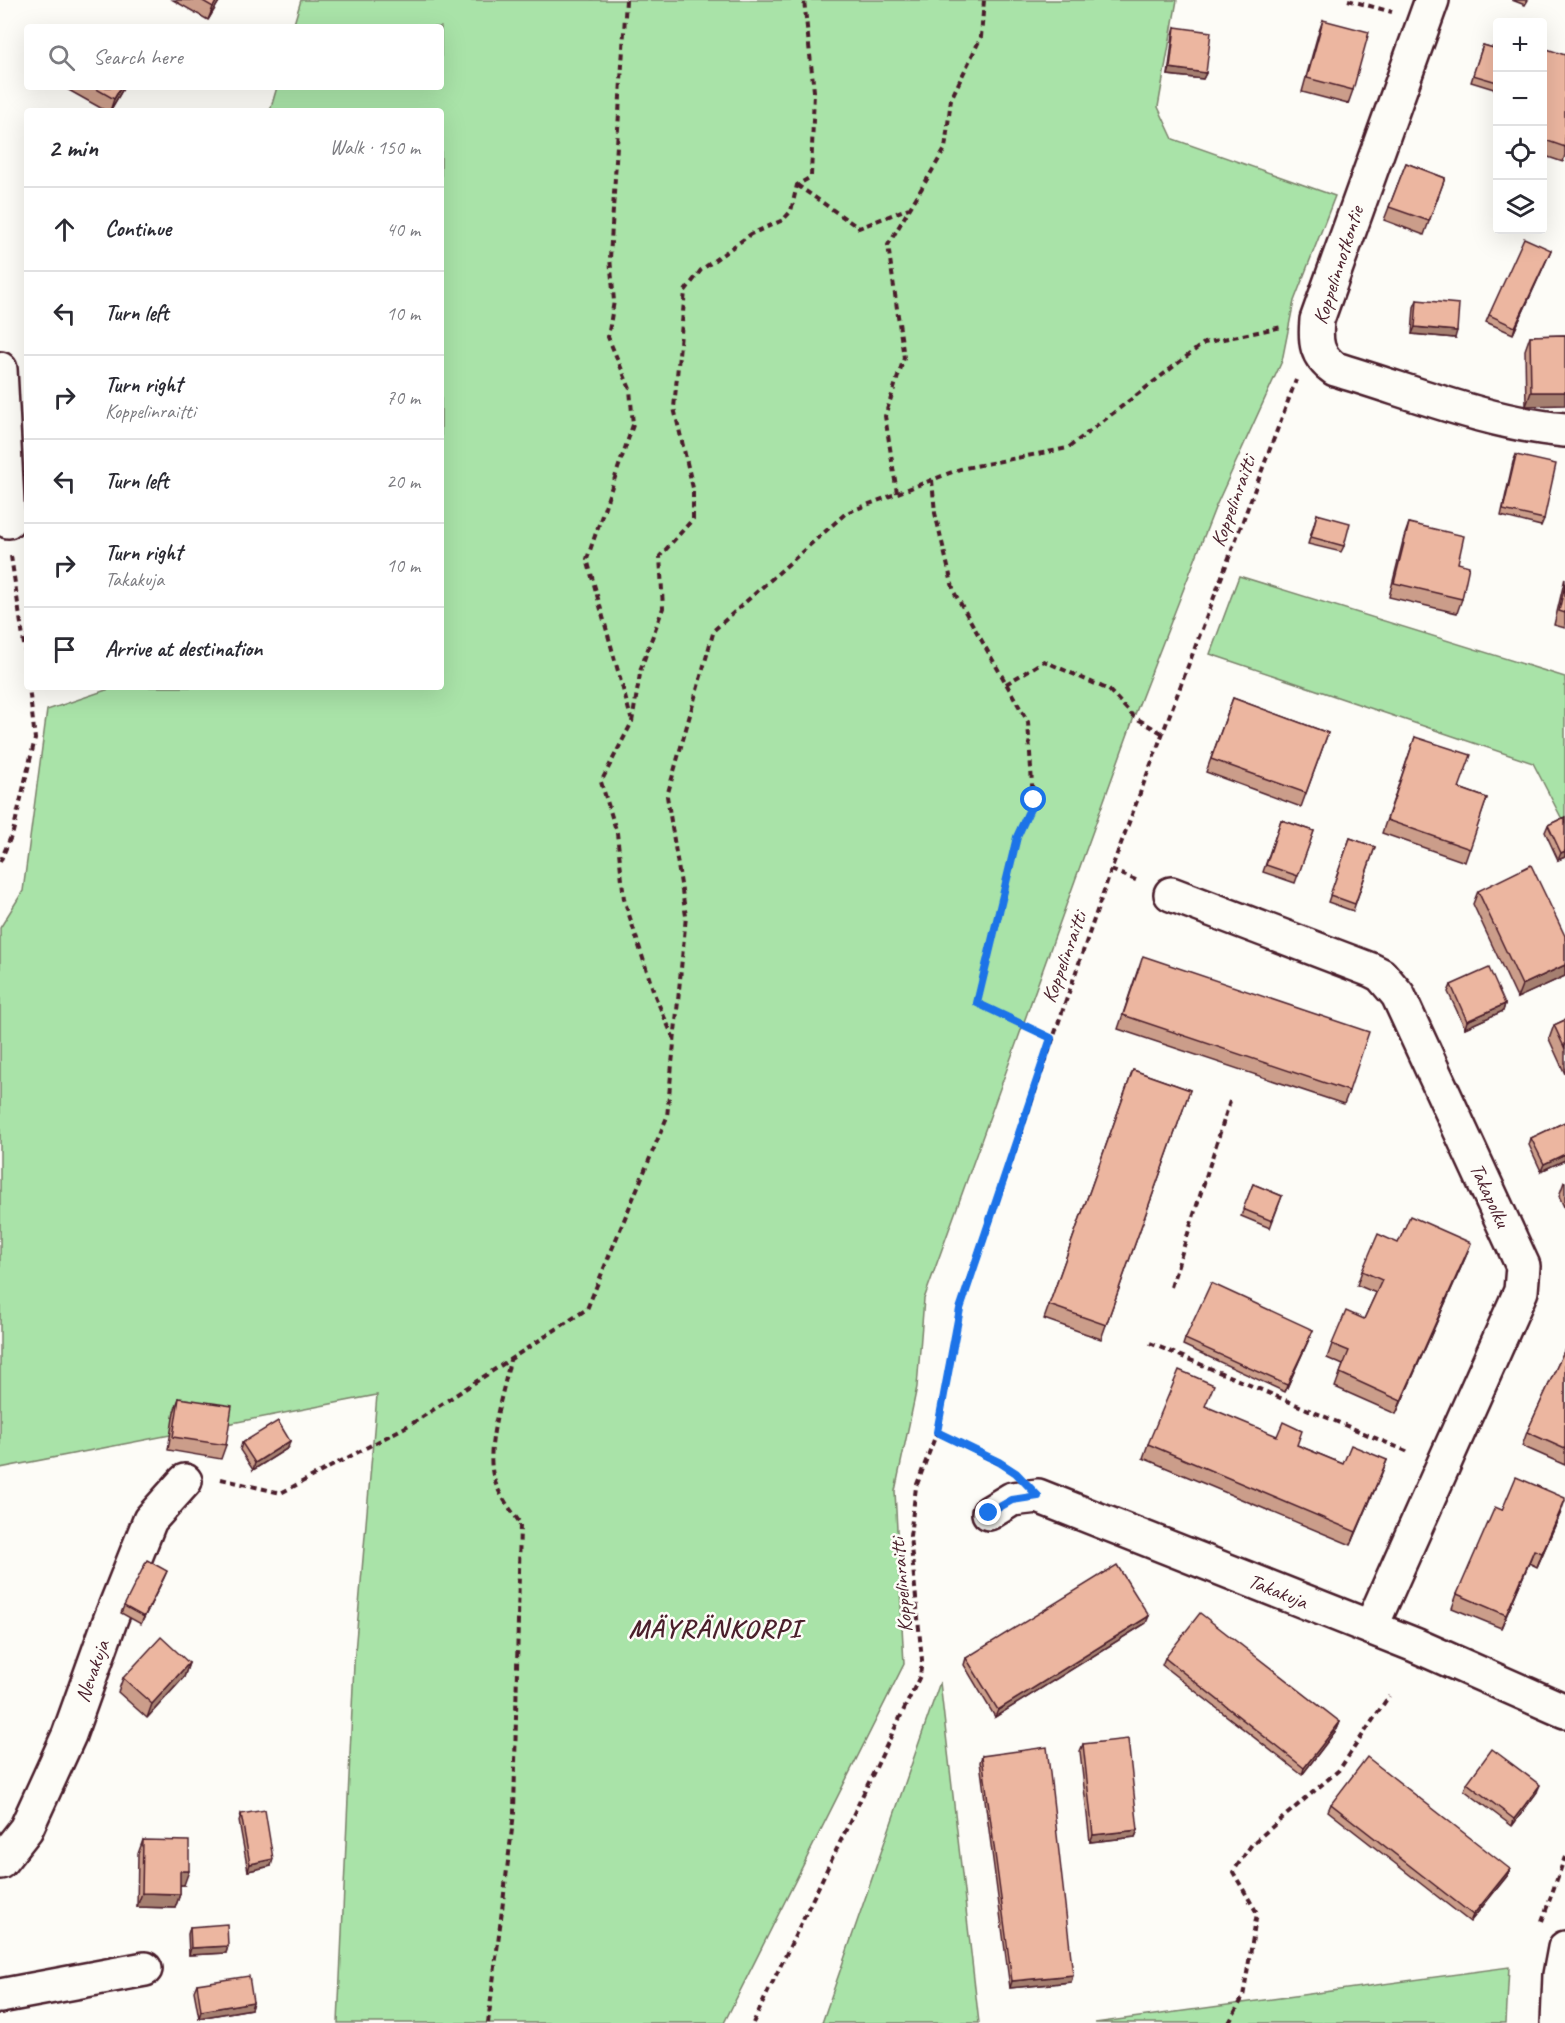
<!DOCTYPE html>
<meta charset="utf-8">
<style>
body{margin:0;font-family:Caveat,sans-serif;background:#f2f2f3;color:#2b2b33}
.controls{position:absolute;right:18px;top:18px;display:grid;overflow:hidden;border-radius:6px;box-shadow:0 6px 24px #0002}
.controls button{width:54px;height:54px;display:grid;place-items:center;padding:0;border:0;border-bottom:2px solid #e1e1e2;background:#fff;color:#2b2b33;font:30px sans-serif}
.stop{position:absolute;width:18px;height:18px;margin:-14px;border:4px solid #1a73e8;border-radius:50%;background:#fff}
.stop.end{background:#1a73e8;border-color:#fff;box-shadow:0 2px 6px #0008}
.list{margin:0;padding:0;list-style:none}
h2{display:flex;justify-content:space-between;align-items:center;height:78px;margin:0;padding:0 24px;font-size:26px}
h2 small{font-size:20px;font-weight:400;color:#7c7c81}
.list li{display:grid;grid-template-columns:39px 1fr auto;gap:18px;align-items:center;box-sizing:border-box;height:84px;padding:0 24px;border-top:2px solid #e1e1e2}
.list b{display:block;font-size:22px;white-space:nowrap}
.list p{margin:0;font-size:20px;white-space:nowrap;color:#7c7c81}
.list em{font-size:20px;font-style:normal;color:#7c7c81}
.icon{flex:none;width:33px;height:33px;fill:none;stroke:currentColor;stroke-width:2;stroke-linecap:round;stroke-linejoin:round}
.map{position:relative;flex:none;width:1565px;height:2023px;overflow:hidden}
.search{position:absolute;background:#fff;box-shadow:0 6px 24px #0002;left:24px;top:24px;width:420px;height:66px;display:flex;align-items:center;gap:15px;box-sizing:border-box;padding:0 21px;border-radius:6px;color:#7c7c81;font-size:22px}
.panel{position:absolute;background:#fff;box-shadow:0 6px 24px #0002;left:24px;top:108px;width:420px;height:582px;border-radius:6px}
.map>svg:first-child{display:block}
.green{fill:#a9e3a8;stroke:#7a816a;stroke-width:1.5}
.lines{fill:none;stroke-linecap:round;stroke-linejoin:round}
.minor-casing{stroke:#4a1f2b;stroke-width:38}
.path{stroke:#4a1f2b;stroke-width:4;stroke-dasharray:6 4.5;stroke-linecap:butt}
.minor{stroke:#fdfcf7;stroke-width:33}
.wall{fill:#cb9d8a;stroke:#4a1f2b;stroke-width:1.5}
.shaded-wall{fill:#a57f70;stroke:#4a1f2b;stroke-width:1.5}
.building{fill:#ecb6a0;stroke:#4a1f2b;stroke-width:1.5}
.route{stroke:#1a73e8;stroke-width:8}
.labels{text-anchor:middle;stroke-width:5;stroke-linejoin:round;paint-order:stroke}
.street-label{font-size:21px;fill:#4a1f2b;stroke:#fdfcf7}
.district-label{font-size:27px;font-weight:bold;letter-spacing:1.5px;fill:#4a1f2b;stroke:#fdfcf7}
</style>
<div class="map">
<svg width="1565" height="2023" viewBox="0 0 1565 2023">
<rect width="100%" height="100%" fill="#fdfcf7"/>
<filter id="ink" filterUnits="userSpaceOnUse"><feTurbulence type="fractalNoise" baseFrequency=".0167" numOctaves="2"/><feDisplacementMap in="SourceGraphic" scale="12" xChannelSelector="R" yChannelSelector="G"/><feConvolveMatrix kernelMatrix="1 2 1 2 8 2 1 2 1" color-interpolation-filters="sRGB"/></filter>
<g filter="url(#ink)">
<!-- green -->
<g class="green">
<polygon points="301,0 1177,0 1158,107 1173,139 1335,196 1294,301 1282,361 1215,508 1134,717 924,1299 917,1387 895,1491 904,1664 724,2023 338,2023 354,1664 377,1395 0,1468 0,928 23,891 47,710 115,687 441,687 441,111 270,111 277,87 441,87 441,27 293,27"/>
<polygon points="1239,576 1565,677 1565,825 1533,763 1210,654"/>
<polygon points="940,1682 979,2023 822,2023"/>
<polygon points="1509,1967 1506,2023 1095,2023"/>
</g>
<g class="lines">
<!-- minor casing -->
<g class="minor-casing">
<g id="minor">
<path d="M1432,0L1317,320C1315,342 1316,356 1335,369C1410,391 1487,423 1565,430"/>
<polyline points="0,369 8,521"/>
<polyline points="1171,894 1371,970 1381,975 1398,995 1523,1266 1521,1291 1371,1627"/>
<polyline points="989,1513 1012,1499 1038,1496 1415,1645 1565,1711"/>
<polyline points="0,1862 26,1829 69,1735 111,1618 150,1520 185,1481"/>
<polyline points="0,1996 145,1969"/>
<polyline points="1558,2023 1560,1975 1565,1948"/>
</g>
</g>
<!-- path -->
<g class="path">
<polyline points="626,0 610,258 614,301 608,337 630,389 633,425 587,559 631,718"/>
<polyline points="1348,0 1392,12"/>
<polyline points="797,185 859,228 909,208"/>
<polyline points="932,480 935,513 954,592 1028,722 1033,800 1017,837 977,1003 1051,1038"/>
<polyline points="897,493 885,416 904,358 888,245 945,149 951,99 981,37 984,0"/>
<polyline points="11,556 27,665"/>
<polyline points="1006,684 1044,661 1109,690 1134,717 1162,733"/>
<polyline points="0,862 13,832 35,739 29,687"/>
<polyline points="1111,870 1138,881"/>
<polyline points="674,1039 655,996 624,899 617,833 601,782 632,722 641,668 663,608 660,556 693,519 693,488 674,408 685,291 701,270 751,234 783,220 791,211 797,185 811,177 814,91 804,0"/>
<polyline points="1171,1287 1230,1101"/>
<polyline points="1150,1343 1411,1453"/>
<polyline points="937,1432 1003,1465"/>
<polyline points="221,1479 281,1493 413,1423 587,1309 667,1117 686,916 667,796 714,630 846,513 960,469 1068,448 1204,343 1282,327"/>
<polyline points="1542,1921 1565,1857"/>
<path d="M488,2023L514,1813L520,1523C509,1507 494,1489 492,1469C488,1438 504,1391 510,1360"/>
<polyline points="753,2023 920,1676 922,1660 910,1536 916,1487 937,1432 960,1309 1111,870 1296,380"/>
<polyline points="1229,2023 1243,1997 1257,1913 1233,1872 1252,1844 1339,1770 1389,1696"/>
</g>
<!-- minor -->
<use href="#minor" class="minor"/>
</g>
<!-- wall -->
<g class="wall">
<polygon points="173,0 220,0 208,20"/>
<polygon points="1512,0 1528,0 1525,5"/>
<polygon points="1323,20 1353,90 1348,104 1302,92 1318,34"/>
<polygon points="1175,27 1206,73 1203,79 1168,75 1173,34"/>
<polygon points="1483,45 1497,49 1497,90 1471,82"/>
<polygon points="1542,52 1565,55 1565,155 1563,162 1542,155"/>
<polygon points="66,87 124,87 110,111 106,111 65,88"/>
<polygon points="1406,163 1445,178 1424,235 1384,220"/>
<polygon points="1551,250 1513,334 1486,322 1489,315"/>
<polygon points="1417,300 1455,338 1412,334 1414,307"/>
<polygon points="1565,335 1526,406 1525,350 1530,336"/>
<polygon points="1516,455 1544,519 1541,526 1501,516 1513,462"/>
<polygon points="1317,514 1344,546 1341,552 1308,544"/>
<polygon points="1409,523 1458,563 1462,599 1457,613 1389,597 1404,537"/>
<polygon points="1565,578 1565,628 1554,625"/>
<polygon points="1233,698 1328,733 1301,807 1206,772"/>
<polygon points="1415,737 1459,788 1487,798 1465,862 1382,833"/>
<polygon points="1565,817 1565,857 1558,860 1545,832 1548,825"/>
<polygon points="1281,820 1314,831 1295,883 1263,872"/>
<polygon points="1350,838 1375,847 1353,911 1328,902"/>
<polygon points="1478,891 1565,936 1565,976 1517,998 1473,904"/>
<polygon points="1138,969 1349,1091 1344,1104 1118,1029"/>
<polygon points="1451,985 1505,1004 1503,1011 1465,1028 1448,992"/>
<polygon points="1565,1020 1565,1074 1549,1039 1554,1025"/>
<polygon points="1133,1070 1190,1090 1101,1339 1044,1319"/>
<polygon points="1565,1122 1565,1160 1541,1171 1529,1145 1531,1138"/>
<polygon points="1564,1182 1565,1182 1565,1209 1559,1196"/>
<polygon points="1253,1184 1282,1196 1270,1228 1241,1216"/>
<polygon points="1398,1243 1466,1256 1396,1414 1335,1387 1343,1365 1327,1358 1332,1344 1364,1319 1376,1293 1357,1285 1362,1271"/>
<polygon points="1313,1330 1285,1392 1183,1345 1185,1339"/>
<polygon points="1565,1349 1565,1465 1522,1446 1527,1432"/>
<polygon points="179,1398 226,1445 221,1459 168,1450 174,1412"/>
<polygon points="242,1443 288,1448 253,1470 240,1450"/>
<polygon points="1148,1444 1297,1445 1343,1464 1387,1460 1351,1545 1143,1458"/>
<polygon points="1502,1510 1561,1512 1537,1567 1529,1563 1501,1628 1452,1608 1457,1594"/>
<polygon points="167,1571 141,1624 121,1613 124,1606"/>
<polygon points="1146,1623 995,1717 964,1665 966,1658"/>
<polygon points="1165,1658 1340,1722 1337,1729 1302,1775 1162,1665"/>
<polygon points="189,1663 184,1677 147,1718 118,1692 123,1678"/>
<polygon points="1083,1744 1138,1830 1135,1837 1090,1842 1080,1751"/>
<polygon points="982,1756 1073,1975 1071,1982 1010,1988 980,1762"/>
<polygon points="1467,1783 1537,1792 1512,1826 1464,1790"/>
<polygon points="1331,1804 1510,1869 1507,1876 1470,1922 1328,1811"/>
<polygon points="241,1814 271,1866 248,1871 239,1821"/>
<polygon points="143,1840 184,1885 180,1885 180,1894 175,1908 137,1907 138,1854"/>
<polygon points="190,1927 228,1946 226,1953 189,1955 188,1934"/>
<polygon points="197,1984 253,2002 251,2009 199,2018 194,1991"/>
</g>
<!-- shaded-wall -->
<g class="shaded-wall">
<polygon points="217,0 220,0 208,20 213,7"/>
<polygon points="1170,68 1206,73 1203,79 1168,75"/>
<polygon points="121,87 124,87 110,111 114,99"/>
<polygon points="1551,250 1548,257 1513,334 1515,327"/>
<polygon points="1415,327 1457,331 1455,338 1412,334"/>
<polygon points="1531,392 1565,392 1565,405 1526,406"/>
<polygon points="1565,851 1565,857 1558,860 1561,853"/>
<polygon points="1565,965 1565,976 1517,998 1522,985"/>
<polygon points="1505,1004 1503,1011 1465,1028 1467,1021"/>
<polygon points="1565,1154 1565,1160 1541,1171 1544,1164"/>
<polygon points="1471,1243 1466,1256 1396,1414 1401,1401"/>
<polygon points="1313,1330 1310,1337 1285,1392 1287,1385"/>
<polygon points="290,1441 288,1448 253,1470 255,1463"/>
<polygon points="1387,1460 1382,1473 1351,1545 1356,1532"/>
<polygon points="1565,1500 1561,1512 1537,1567 1542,1553"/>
<polygon points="1534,1550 1529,1563 1501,1628 1506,1615"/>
<polygon points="167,1571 164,1578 141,1624 144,1617"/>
<polygon points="1149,1616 1146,1623 995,1717 998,1710"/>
<polygon points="189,1663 184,1677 147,1718 152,1704"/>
<polygon points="1340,1722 1337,1729 1302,1775 1304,1768"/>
<polygon points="1540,1785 1537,1792 1512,1826 1514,1819"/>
<polygon points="1138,1830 1135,1837 1090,1842 1093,1835"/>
<polygon points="273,1859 271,1866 248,1871 250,1864"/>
<polygon points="1510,1869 1507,1876 1470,1922 1473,1915"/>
<polygon points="180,1871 189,1871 184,1885 175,1885"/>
<polygon points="142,1893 180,1894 175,1908 137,1907"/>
<polygon points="228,1946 226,1953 189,1955 191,1948"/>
<polygon points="1073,1975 1071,1982 1010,1988 1012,1981"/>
<polygon points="253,2002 251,2009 199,2018 201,2011"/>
</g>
<!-- building -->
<g class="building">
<polygon points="201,0 217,0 213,7"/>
<polygon points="1323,20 1369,32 1353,90 1307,78"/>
<polygon points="1175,27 1211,32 1206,73 1170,68"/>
<polygon points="1483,45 1497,49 1497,82 1473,75"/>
<polygon points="1544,48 1565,55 1565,147 1542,139 1542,53"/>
<polygon points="93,87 121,87 114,99"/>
<polygon points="1406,163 1445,178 1429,221 1389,207"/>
<polygon points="1524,238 1551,250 1515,327 1489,315"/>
<polygon points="1417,300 1459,304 1457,331 1415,327"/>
<polygon points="1565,335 1565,392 1531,392 1530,336"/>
<polygon points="1516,455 1556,464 1544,519 1503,510"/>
<polygon points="1317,514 1350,523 1344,546 1311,537"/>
<polygon points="1409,523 1464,536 1458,563 1469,566 1462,599 1394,583"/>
<polygon points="1565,585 1565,613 1559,611"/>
<polygon points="1233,698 1328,733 1306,793 1211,759"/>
<polygon points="1415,737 1471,755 1459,788 1487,798 1470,849 1387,820"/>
<polygon points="1565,817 1565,851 1561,853 1548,825"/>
<polygon points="1281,820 1314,831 1298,876 1266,865"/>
<polygon points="1350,838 1375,847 1355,904 1330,895"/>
<polygon points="1531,865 1565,936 1565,965 1522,985 1478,891"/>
<polygon points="1143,956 1369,1032 1349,1091 1123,1015"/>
<polygon points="1489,968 1505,1004 1467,1021 1451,985"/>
<polygon points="1565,1020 1565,1049 1554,1025"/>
<polygon points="1133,1070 1190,1090 1106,1325 1049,1305"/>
<polygon points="1565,1122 1565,1154 1544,1164 1531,1138"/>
<polygon points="1253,1184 1282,1196 1272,1221 1243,1209"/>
<polygon points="1410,1216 1471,1243 1401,1401 1340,1373 1349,1351 1332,1344 1346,1311 1364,1319 1382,1280 1362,1271 1378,1234 1398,1243"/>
<polygon points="1211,1283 1313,1330 1287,1385 1185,1339"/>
<polygon points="1565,1349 1565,1449 1527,1432"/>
<polygon points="1179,1370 1214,1385 1205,1406 1277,1436 1283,1422 1302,1431 1297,1445 1343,1464 1351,1445 1387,1460 1356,1532 1148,1444"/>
<polygon points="179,1398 232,1406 226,1445 173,1437"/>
<polygon points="278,1421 290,1441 255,1463 242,1443"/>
<polygon points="1516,1477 1565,1498 1565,1500 1542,1553 1534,1550 1506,1615 1457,1594 1495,1507 1502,1510"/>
<polygon points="147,1560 167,1571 144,1617 124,1606"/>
<polygon points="1117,1565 1149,1616 998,1710 966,1658"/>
<polygon points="1200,1613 1340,1722 1304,1768 1165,1658"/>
<polygon points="161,1637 189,1663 152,1704 123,1678"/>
<polygon points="1128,1739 1138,1830 1093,1835 1083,1744"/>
<polygon points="1047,1747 1073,1975 1012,1981 982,1756"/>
<polygon points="1492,1749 1540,1785 1514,1819 1467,1783"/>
<polygon points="1367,1757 1510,1869 1473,1915 1331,1804"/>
<polygon points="265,1810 273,1859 250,1864 241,1814"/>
<polygon points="143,1840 189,1841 189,1871 180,1871 180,1894 142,1893"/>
<polygon points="227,1924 228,1946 191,1948 190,1927"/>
<polygon points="249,1976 253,2002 201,2011 197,1984"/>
</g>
</g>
<g class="lines" filter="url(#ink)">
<!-- route -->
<polyline class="route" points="989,1513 1012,1500 1038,1496 1016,1473 999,1462 937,1432 960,1309 1051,1038 977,1003 1017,837 1034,800"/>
</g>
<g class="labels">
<!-- street labels -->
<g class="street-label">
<text transform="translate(1338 265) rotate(-72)" y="7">Koppelinnotkontie</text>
<text transform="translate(1233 501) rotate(-70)" y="7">Koppelinraitti</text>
<text transform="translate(1064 957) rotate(-70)" y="7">Koppelinraitti</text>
<text transform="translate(1490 1195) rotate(65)" y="7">Takapolku</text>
<text transform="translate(901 1585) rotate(-95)" y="7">Koppelinraitti</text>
<text transform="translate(1278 1591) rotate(22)" y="7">Takakuja</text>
<text transform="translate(92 1671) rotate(-70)" y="7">Nevakuja</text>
</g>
<!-- district labels -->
<g class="district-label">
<text x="715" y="1637">MÄYRÄNKORPI</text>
</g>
</g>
</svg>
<div class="controls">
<button>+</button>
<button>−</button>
<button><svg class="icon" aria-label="locate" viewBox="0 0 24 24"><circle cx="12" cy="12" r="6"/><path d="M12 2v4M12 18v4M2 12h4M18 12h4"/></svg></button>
<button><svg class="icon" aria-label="layers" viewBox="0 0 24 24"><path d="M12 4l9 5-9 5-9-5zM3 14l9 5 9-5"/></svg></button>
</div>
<div class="stop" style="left:1034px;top:800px"></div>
<div class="stop end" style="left:989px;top:1513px"></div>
<div class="search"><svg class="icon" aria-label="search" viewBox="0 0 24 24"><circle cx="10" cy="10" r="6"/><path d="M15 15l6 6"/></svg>Search here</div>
<section class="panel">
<h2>2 min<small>Walk · 150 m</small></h2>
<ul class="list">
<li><svg class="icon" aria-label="ahead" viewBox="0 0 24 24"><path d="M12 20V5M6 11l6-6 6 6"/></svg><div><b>Continue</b></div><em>40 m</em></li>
<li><svg class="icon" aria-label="left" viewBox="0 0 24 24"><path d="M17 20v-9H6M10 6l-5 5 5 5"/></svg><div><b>Turn left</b></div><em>10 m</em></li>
<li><svg class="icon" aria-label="right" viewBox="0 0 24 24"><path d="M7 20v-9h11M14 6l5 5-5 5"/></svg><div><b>Turn right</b><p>Koppelinraitti</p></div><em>70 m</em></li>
<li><svg class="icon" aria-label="left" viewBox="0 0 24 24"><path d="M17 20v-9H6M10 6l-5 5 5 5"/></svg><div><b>Turn left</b></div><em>20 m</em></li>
<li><svg class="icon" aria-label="right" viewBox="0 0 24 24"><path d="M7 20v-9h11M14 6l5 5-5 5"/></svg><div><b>Turn right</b><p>Takakuja</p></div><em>10 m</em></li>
<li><svg class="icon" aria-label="arrive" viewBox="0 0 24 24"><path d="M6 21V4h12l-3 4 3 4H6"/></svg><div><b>Arrive at destination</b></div></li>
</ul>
</section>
</div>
